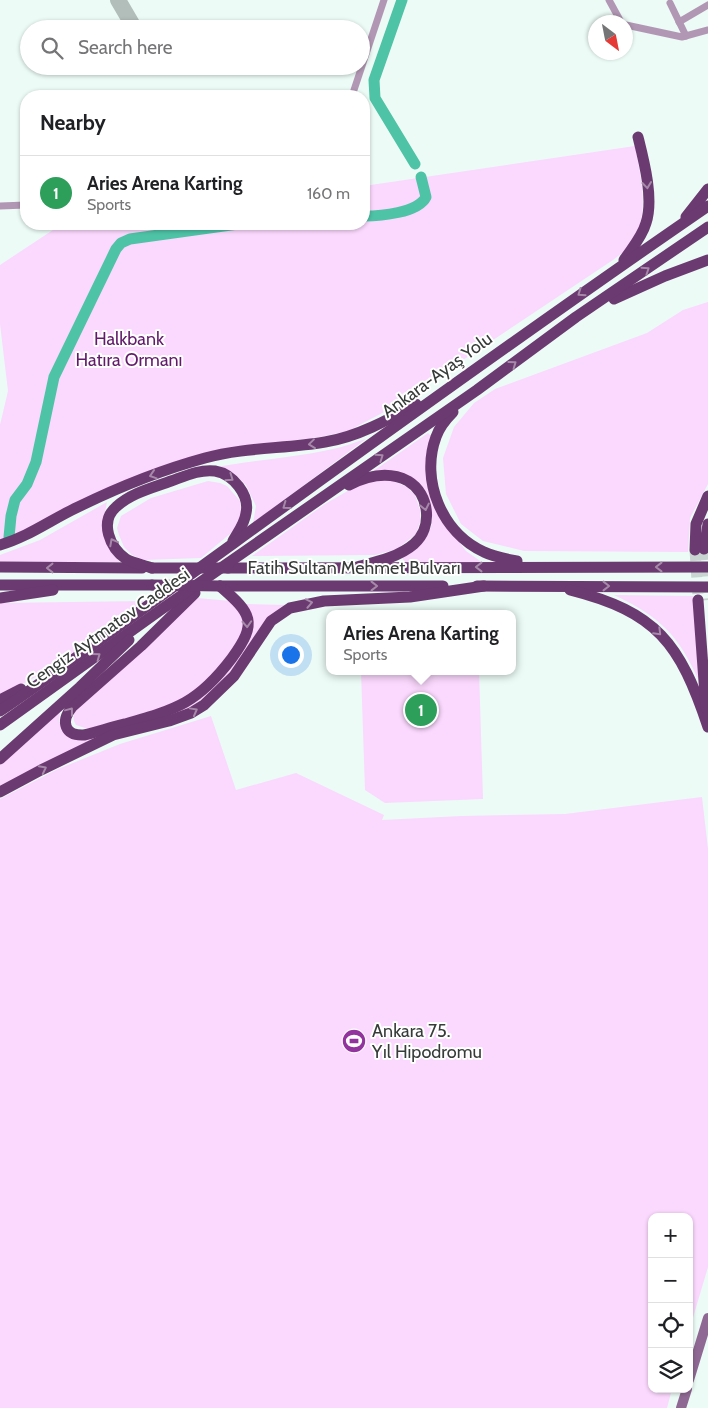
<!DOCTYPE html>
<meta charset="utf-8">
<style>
body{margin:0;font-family:Cabin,sans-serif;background:#f2f2f2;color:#202124}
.controls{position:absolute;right:15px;bottom:15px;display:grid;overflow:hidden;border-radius:10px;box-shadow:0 1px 4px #0004}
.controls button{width:45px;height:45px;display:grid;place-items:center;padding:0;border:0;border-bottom:1px solid #e0e0e0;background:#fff;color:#202124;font:25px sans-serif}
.compass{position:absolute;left:588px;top:15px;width:45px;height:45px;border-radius:50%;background:#fff;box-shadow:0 1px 4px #0004;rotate:148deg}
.you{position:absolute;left:290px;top:654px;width:18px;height:18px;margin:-12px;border:4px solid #fff;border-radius:50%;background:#1a73e8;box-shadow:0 0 0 8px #1a73e833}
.badge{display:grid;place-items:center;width:32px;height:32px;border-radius:50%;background:#92349d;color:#fff;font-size:16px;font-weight:700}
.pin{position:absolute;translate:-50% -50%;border:2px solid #fff;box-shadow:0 1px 5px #0006}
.popup{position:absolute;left:326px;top:610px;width:190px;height:65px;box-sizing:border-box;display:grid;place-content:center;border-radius:10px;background:#fff;filter:drop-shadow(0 1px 4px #0005);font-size:16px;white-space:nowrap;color:#757577}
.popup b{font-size:19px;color:#202124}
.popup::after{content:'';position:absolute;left:50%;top:100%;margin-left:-10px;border:10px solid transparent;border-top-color:#fff}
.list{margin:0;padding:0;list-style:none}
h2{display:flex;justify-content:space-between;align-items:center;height:65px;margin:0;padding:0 20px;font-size:21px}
h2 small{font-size:16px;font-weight:400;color:#757577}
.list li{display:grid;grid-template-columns:32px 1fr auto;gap:15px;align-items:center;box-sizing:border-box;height:75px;padding:0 20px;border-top:1px solid #e0e0e0}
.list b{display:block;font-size:19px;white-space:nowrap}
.list p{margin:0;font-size:16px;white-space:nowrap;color:#757577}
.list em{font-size:16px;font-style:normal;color:#757577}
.icon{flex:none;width:28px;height:28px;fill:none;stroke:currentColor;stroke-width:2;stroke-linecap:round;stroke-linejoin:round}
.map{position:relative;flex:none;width:708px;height:1408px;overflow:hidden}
.search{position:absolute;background:#fff;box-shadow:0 1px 4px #0004;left:20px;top:20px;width:350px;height:55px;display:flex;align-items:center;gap:12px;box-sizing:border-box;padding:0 18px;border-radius:28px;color:#757577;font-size:19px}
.panel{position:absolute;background:#fff;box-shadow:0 1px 4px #0004;left:20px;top:90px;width:350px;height:140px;border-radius:20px}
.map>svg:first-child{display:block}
.green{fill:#fbd8fe}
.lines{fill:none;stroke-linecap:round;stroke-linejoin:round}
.river{stroke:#4ec3a6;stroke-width:11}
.taxiway{stroke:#b2beba;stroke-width:16}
.trunk-tunnel{stroke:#c8d5d0;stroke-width:11;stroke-dasharray:11 5.5;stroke-linecap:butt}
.minor{stroke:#b297b4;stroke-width:7}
.secondary{stroke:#8f6993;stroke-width:10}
.trunk{stroke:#6b3a70;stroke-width:11}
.trunk-bridge{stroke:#6b3a70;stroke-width:11}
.oneway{stroke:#a689a9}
.labels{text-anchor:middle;stroke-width:4;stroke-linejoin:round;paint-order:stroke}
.park-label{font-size:18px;fill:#621a6a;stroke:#fff}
.street-label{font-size:18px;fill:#373c3a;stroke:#fff}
.poi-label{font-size:18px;fill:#373c3a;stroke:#fff;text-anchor:start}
</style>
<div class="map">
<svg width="708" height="1408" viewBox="0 0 708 1408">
<rect width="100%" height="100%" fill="#ecfbf6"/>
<!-- green -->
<g class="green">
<path d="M635,146C641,179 652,219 628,248C624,252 618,256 613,260L388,410L348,431L320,437L228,449L0,540V425L8,391L0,324V265L59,226L127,224H364V186Z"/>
<polygon points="708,302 708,484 690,518 688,552 524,551 483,541 461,524 446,494 443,458 454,427 474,403 495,389 647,333 683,310"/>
<path d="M428,433L432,437L427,457L447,526L466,551L483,563L407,564L402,558C432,534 442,525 421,488L372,472Z"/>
<path d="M366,439L253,523L256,506L246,485L236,475L211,468C252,460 293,458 333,449C344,447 355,442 366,439Z"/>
<polygon points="384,479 396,482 407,487 415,495 420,510 420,522 416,534 397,549 375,555 252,556 325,504 358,485"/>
<polygon points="208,481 220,483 227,486 240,501 241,513 237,528 201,558 144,560 132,555 124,547 119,535 117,528 121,516 151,498"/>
<polygon points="107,502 103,522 112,553 120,562 0,562 0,555 40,540"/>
<path d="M614,595L693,596L699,681C678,634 660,617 614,595Z"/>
<path d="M197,598L231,601L239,609L245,624L240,639L207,682L171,706L88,729L76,725C72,718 73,715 77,708Z"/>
<path d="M144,601C97,635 53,672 0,695V603Z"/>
<polygon points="246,604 286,605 214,692 186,710 0,788 0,765 60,711 59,722 63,731 80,739 212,687 252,616"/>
<polygon points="361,671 479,671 483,799 385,803 365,790"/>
<polygon points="211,716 236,790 296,773 384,815 382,820 461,816 565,814 702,797 708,849 708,1267 689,1331 689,1217 652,1217 652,1389 672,1389 667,1408 0,1408 0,799 58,769 120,744"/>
</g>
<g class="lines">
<!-- river -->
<g class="river">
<polyline points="402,0 374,80 375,98 415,164"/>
<path d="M364,216C380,216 418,213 426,197L421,177"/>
<polyline points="9,537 11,516 15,500 27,484 36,462 54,377 116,249 121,243 130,239 238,224"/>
</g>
<!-- taxiway -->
<polyline class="taxiway" points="118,0 135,29"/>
<!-- trunk-tunnel -->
<g class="trunk-tunnel">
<polyline points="704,549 708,600"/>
<polyline points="695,550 698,596"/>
</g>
<!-- minor -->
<g class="minor">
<polyline points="609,0 621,22"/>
<polyline points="670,3 686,36"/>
<polyline points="679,22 708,5"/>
<polyline points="626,25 682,37 708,30"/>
<polyline points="352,96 384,0"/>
<polyline points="0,206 26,205"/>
</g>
<!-- secondary -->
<g class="secondary">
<polyline points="689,1380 708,1318"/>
<polyline points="681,1408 687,1389"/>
</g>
<!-- trunk -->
<g class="trunk">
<polyline points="686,217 708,189"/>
<path d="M624,260C632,248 642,237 646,223C654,199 644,161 638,137"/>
<polyline points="614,299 665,276 708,260"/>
<path d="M453,412C446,419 439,428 436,437C420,480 442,533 484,552C494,557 506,559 517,561"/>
<path d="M349,485C367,476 389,471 408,481C430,494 433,528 414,544C399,557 376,562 357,567"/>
<path d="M0,545C28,537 52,519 78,507C119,487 161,470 205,458C245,447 285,449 325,442C357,437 388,420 416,404"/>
<polyline points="704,549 708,524"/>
<polyline points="695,550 696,524 708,496"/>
<polyline points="0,567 142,568"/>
<path d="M152,568C144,565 133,563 126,559C110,548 99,522 116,507C131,493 152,488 171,481C185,476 200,469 215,471C233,474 250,495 246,513C245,523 238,532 233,541"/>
<polyline points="228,568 708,567"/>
<polyline points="0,585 152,585"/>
<polyline points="220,586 443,586"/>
<polyline points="477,586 708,587"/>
<path d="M570,590C657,612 680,643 708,727"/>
<path d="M195,593L141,646L72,707C60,722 65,736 84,735C98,732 111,727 125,724C177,709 198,703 232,658C258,622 252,614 220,586"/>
<polyline points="0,598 53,590"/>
<polyline points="698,600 706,708"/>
<polyline points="0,700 21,689"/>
<path d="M0,711C79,657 156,599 234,543C391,429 548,316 708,206"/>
<polyline points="0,725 159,611 477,390 576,317 708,227"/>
<polyline points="0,759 80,687 129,640"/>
<polyline points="0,792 41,770 113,735 169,721 191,713 204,705 234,676 271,621 290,608 324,601 410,597 484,586"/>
</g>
<!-- trunk-bridge -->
<g class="trunk-bridge">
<polyline points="152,568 228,568"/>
<polyline points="152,585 220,586"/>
</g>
</g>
<!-- one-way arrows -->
<defs><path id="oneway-chevron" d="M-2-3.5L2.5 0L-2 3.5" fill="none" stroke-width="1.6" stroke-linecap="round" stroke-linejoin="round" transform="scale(1.25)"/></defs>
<g class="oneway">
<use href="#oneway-chevron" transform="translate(647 185) rotate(84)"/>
<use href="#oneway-chevron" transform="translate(646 270) rotate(-34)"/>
<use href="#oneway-chevron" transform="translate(581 293) rotate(145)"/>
<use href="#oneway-chevron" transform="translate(513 364) rotate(-36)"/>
<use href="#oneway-chevron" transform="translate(312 444) rotate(173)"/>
<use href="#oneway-chevron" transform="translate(380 457) rotate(-35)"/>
<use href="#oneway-chevron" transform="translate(153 475) rotate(162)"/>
<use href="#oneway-chevron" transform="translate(230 478) rotate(35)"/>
<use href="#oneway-chevron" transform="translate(286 506) rotate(144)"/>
<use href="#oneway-chevron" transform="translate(425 507) rotate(78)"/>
<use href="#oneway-chevron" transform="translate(113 542) rotate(-118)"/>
<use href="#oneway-chevron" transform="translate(479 567) rotate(180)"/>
<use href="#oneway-chevron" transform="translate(659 567) rotate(-180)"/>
<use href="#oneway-chevron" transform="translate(50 568) rotate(-180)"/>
<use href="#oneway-chevron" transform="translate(374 586)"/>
<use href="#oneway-chevron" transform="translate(606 586)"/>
<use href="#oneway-chevron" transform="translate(309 603) rotate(-11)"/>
<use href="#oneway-chevron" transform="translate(247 624) rotate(87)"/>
<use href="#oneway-chevron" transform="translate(658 632) rotate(45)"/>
<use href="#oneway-chevron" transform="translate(97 656) rotate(-36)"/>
<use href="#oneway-chevron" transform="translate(70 711) rotate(-53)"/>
<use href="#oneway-chevron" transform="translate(194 711) rotate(-29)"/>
<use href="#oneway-chevron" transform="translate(43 769) rotate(-27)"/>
</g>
<!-- icons -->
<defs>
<g id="stadium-disc" transform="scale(1.25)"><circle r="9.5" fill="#92349d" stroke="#fff"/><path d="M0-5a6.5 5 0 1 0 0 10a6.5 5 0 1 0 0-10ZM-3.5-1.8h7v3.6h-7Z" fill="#fff"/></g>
</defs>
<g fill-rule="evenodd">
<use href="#stadium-disc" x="354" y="1041"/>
</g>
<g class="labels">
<!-- park labels -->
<g class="park-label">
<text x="129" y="345">Halkbank<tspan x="129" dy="21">Hatıra Ormanı</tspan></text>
</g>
<!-- street labels -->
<g class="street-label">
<text transform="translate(437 375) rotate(-36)" y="6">Ankara-Ayaş Yolu</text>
<text x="354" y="574">Fatih Sultan Mehmet Bulvarı</text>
<text transform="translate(108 628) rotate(-35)" y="6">Cengiz Aytmatov Caddesi</text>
</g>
<!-- poi labels -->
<g class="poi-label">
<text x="372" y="1037">Ankara 75.<tspan x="372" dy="21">Yıl Hipodromu</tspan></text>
</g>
</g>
</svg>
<div class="controls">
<button>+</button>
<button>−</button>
<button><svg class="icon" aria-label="locate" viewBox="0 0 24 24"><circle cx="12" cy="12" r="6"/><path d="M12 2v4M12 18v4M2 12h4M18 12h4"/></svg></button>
<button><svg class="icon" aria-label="layers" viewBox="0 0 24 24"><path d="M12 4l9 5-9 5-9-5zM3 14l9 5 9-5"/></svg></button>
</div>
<svg class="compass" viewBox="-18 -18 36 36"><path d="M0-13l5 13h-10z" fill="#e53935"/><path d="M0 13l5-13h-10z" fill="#757577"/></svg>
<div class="you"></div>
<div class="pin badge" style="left:421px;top:710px;background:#2e9e5b">1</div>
<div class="popup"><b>Aries Arena Karting</b>Sports</div>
<div class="search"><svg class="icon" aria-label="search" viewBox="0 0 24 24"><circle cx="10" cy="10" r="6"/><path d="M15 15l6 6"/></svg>Search here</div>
<section class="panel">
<h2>Nearby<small></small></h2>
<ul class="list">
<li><span class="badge" style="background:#2e9e5b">1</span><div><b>Aries Arena Karting</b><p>Sports</p></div><em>160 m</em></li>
</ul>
</section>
</div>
